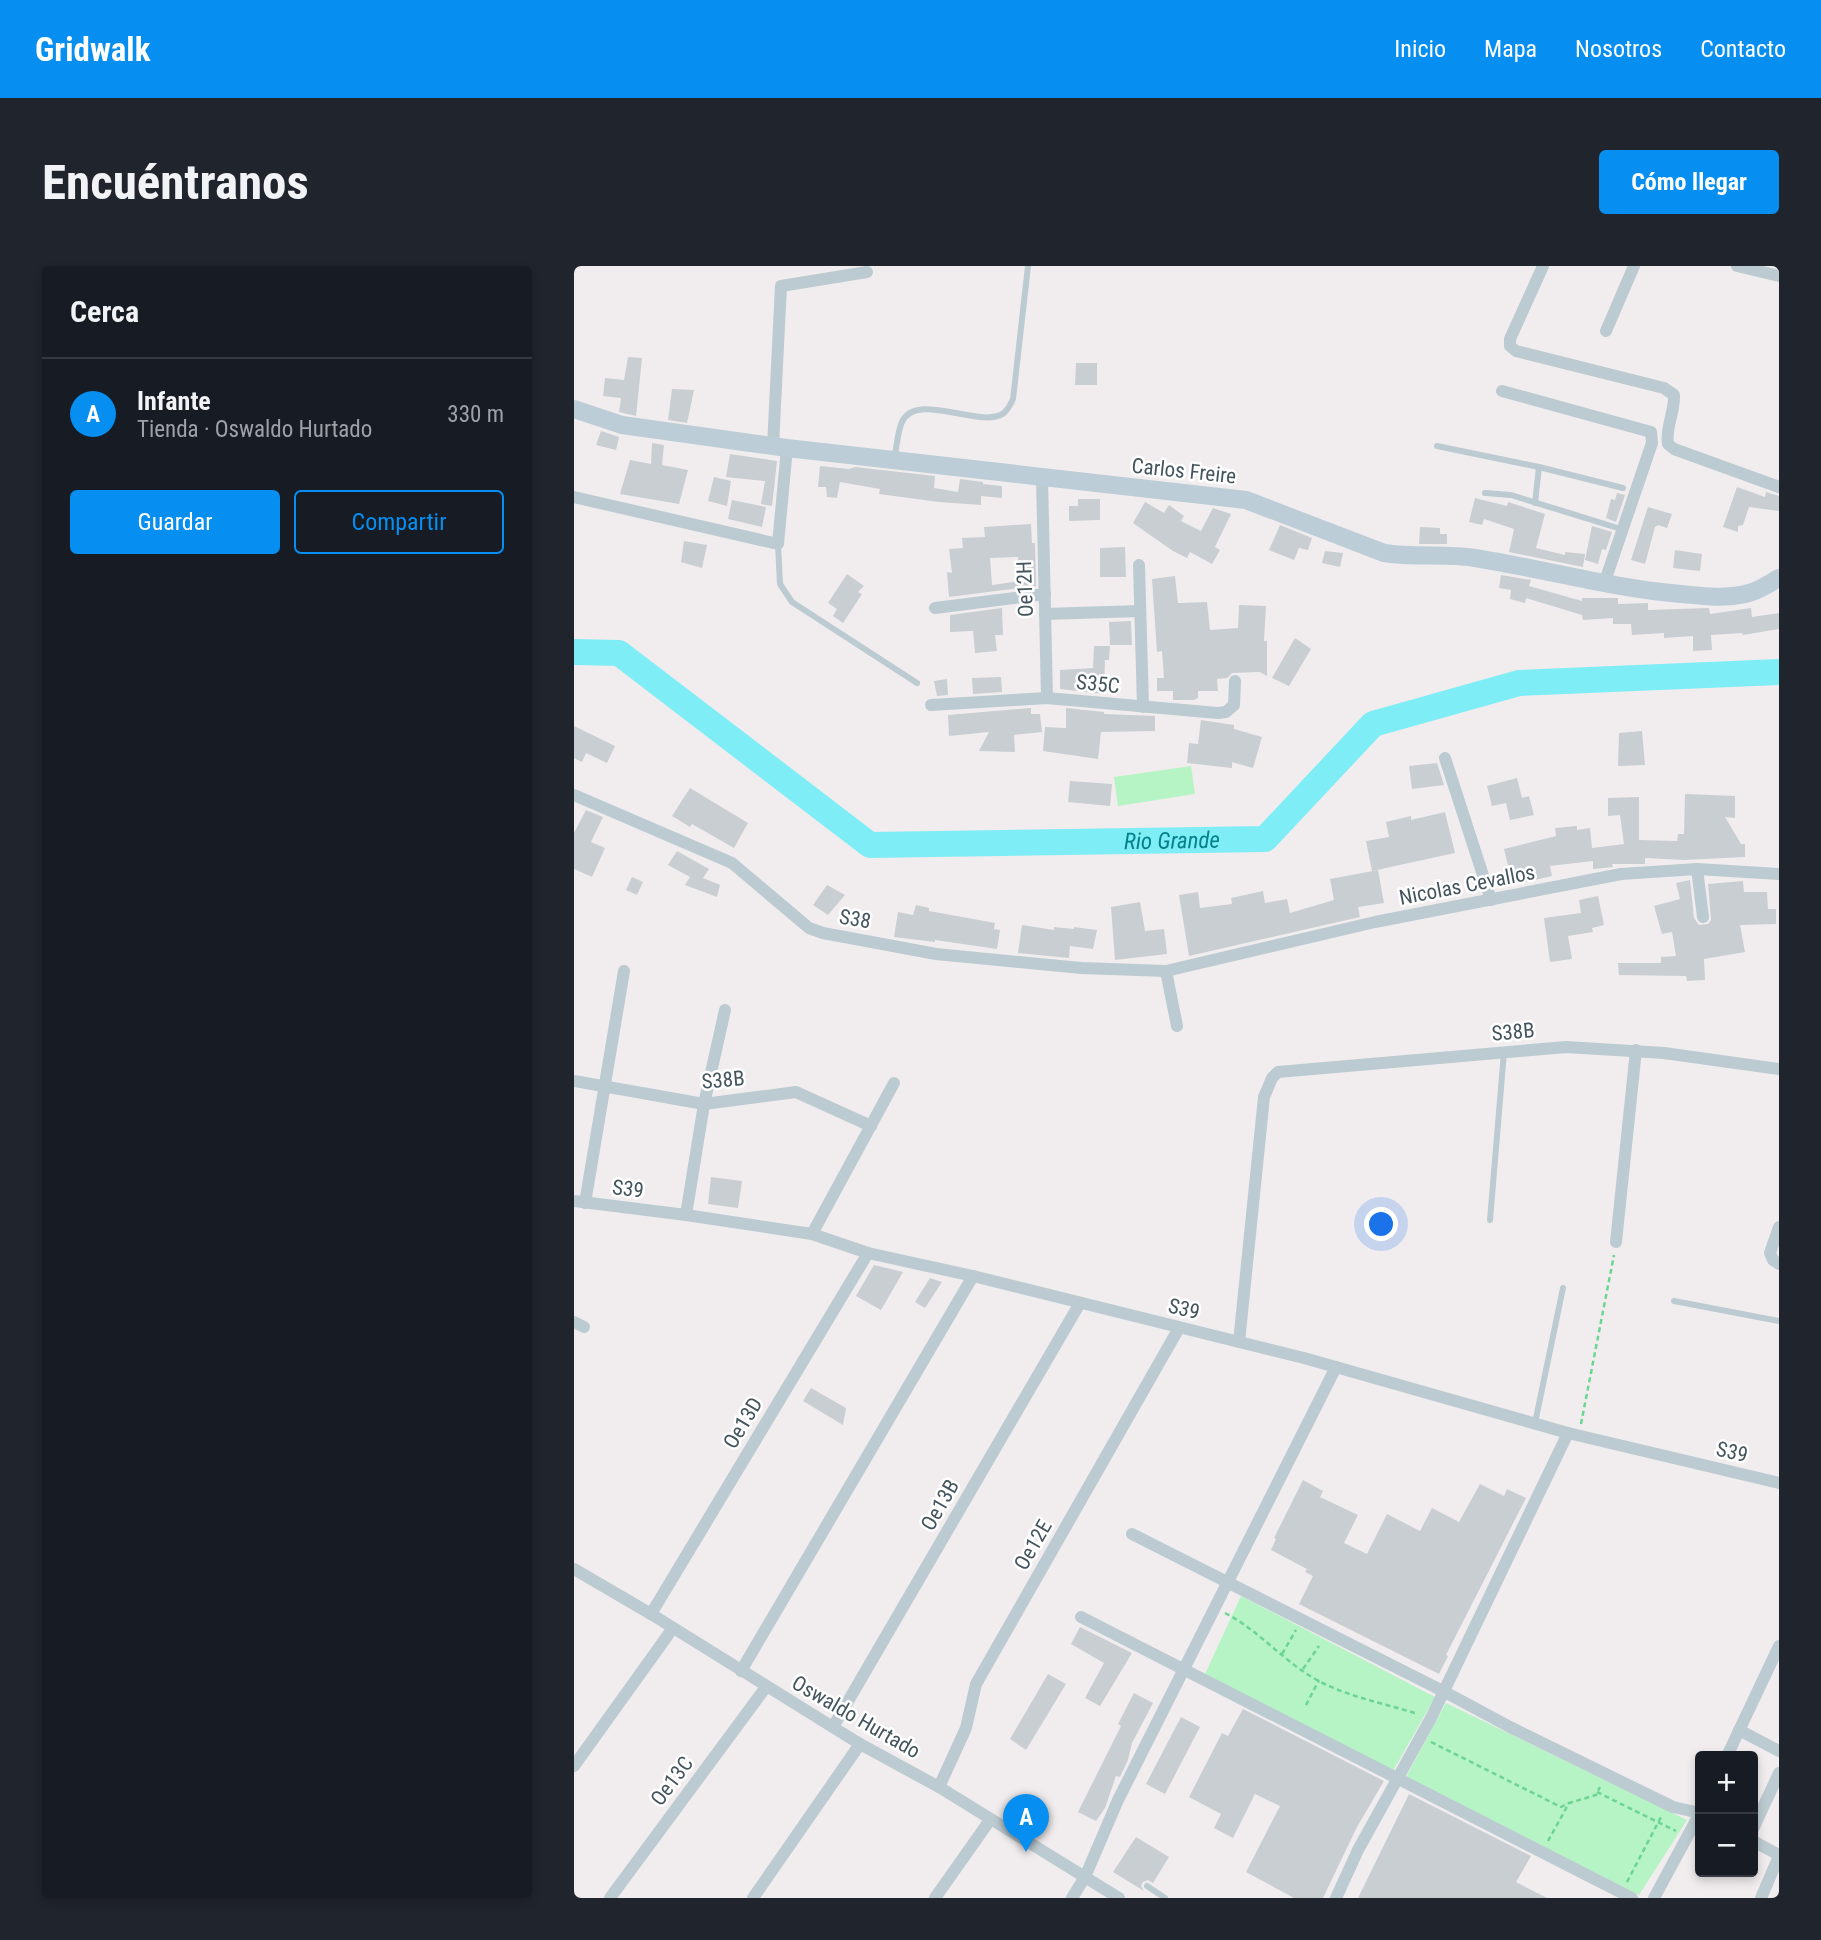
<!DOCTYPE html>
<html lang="es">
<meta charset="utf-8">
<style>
body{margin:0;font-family:"Roboto Condensed",sans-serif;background:#20242c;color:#f1f3f6}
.controls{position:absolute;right:21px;bottom:21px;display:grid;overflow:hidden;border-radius:7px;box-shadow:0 4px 10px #0003}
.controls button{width:63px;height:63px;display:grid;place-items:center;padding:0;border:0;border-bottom:2px solid #363941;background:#171b24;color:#f1f3f6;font:35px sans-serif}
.you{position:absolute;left:808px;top:959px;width:24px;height:24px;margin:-18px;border:5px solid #fff;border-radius:50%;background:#1a73e8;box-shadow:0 0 0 10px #1a73e833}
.badge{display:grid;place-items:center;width:46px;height:46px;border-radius:50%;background:#068ef1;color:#fff;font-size:23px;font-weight:700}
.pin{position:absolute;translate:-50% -58px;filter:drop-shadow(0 2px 4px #0008)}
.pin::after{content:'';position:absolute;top:37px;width:24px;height:21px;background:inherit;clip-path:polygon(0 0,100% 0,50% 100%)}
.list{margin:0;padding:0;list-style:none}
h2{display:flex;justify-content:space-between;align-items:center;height:91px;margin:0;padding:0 28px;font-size:30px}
h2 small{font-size:23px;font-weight:400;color:#9ea1a6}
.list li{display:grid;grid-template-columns:46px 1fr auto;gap:21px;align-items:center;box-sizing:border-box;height:112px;padding:0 28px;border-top:2px solid #363941}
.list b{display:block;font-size:26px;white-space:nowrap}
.list p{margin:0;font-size:23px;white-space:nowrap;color:#9ea1a6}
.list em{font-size:23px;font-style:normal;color:#9ea1a6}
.actions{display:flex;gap:14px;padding:21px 28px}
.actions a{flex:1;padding:16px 0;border:2px solid #068ef1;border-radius:7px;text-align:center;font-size:24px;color:#068ef1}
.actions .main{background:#068ef1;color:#fff}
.map{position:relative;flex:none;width:1205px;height:1632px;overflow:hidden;border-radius:7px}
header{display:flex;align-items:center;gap:42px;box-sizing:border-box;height:98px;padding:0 35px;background:#068ef1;color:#fff}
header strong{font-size:33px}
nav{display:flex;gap:38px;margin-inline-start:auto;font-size:24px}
.intro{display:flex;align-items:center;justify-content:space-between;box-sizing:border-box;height:168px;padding:0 42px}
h1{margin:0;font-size:49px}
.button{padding:18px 32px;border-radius:7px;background:#068ef1;color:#fff;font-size:24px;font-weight:700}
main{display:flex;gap:42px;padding:0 42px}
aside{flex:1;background:#171b24;border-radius:7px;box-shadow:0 4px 10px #0003}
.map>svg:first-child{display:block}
.green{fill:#b6f3c5}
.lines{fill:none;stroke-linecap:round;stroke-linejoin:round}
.river{stroke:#7fedf5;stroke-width:26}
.building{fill:#c9ced3;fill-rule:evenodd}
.path{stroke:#6bd592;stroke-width:2.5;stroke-dasharray:5 3.5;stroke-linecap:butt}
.lane{stroke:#bccbd1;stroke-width:6}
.street{stroke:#bccbd1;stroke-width:12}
.secondary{stroke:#bccdd7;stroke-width:18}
.labels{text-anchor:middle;stroke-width:5;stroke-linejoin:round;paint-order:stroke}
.street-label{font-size:21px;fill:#44555d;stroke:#fff}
.water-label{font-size:23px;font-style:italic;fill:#04828b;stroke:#fff}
</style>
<header>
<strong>Gridwalk</strong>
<nav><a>Inicio</a><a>Mapa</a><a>Nosotros</a><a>Contacto</a></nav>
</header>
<div class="intro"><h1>Encuéntranos</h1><a class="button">Cómo llegar</a></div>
<main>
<aside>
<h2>Cerca<small></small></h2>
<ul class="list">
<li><span class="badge">A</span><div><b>Infante</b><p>Tienda · Oswaldo Hurtado</p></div><em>330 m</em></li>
</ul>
<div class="actions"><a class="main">Guardar</a><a>Compartir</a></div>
</aside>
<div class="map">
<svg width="1205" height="1632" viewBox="0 0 1205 1632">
<rect width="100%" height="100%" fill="#f1edee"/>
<!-- green -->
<g class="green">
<polygon points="617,500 621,528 544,540 540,511"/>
<polygon points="667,1330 861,1431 819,1505 631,1408"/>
<polygon points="872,1437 1113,1554 1065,1629 832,1511"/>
</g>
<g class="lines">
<!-- river -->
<path class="river" id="s1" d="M0,386L45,387L296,579L691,573L799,458L945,417L1205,406"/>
</g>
<!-- building -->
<g class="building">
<polygon points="54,91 68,92 62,150 45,146 47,132 29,130 31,112 50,114"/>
<polygon points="502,97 523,97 523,119 501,119"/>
<polygon points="98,123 120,124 113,157 94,154"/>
<polygon points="27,165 45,171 42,184 22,179"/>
<polygon points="78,177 90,179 88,199 114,204 105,238 46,228 56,194 77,198"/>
<polygon points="156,188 203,195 198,240 187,238 191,215 152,211"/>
<polygon points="246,200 275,203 281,201 361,210 360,222 384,226 386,213 409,216 409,218 428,220 428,232 407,230 407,239 365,236 305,228 306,223 266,216 263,232 253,231 252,221 244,221"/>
<polygon points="140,211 157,215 153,240 134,235"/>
<polygon points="1163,221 1191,231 1192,226 1205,230 1205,245 1175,241 1169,259 1164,260 1164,266 1149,261"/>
<polygon points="1043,227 1051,229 1042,256 1032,252 1037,233 1041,234"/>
<polygon points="901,232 933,240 934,236 971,248 962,282 991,289 991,286 1011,288 1009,301 935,286 940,263 910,253 908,259 895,256"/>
<polygon points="504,233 526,233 526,254 495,255 495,240 504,240"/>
<polygon points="158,234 192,241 188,261 154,253"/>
<polygon points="571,236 590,247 595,239 610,250 607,255 627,265 639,242 657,248 641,281 646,284 638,298 616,286 613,292 599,285 559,257"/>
<polygon points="1074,241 1098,248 1093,262 1084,259 1081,261 1071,298 1057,294"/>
<path d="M457,258L458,277H461L462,320L375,331L373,306L378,307L375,283L389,282L388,272L411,271L410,261ZM444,291L446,315L418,319L416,292Z"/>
<polygon points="706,259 738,272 734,284 725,282 720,294 695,284"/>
<polygon points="1018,260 1038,266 1032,284 1028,283 1024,298 1011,294"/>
<polygon points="846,261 866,262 866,268 873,268 873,278 845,278"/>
<polygon points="110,275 133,279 128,302 107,296"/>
<polygon points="551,281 552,311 526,311 526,282"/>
<polygon points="1101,284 1128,288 1126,305 1099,302"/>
<polygon points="751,285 769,287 766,301 748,297"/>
<polygon points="273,308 290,320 284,326 288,328 269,357 259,350 263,343 254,337"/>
<polygon points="927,309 957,314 955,320 1008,335 1008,332 1044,332 1044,338 1074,337 1074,344 1135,342 1136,348 1177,342 1178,351 1205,347 1205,363 1169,369 1168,367 1137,369 1138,384 1119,385 1119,370 1090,372 1090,367 1058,369 1057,358 1039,358 1039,352 1009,354 1008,349 952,332 951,337 936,333 937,324 925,322"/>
<polygon points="601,310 604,337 633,336 636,364 664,362 665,339 692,340 690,375 693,375 693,410 686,406 658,407 653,412 643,413 644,425 624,425 624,432 620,434 599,434 599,425 583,425 583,412 590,412 588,385 583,386 578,313"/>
<polygon points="428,342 429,369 421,369 423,385 401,387 399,365 376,366 376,349"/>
<polygon points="557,355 558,379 536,379 535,356"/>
<polygon points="721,372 737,383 715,420 698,412"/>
<polygon points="520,380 536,380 535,394 531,394 530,428 486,423 486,404 519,402"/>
<polygon points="427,411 428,426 399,428 398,412"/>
<polygon points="373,413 374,429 363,430 360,415"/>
<polygon points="457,442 457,448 466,448 468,466 440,469 441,486 405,485 415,466 375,470 374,449"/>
<polygon points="492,442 530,446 530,448 581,450 581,465 527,466 524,493 469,485 471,461 492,462"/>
<polygon points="627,454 660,459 660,463 688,471 679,502 658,496 658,502 613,497 615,477 624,478"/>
<polygon points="0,460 41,480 33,497 12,487 8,496 0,492"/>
<polygon points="1068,465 1071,499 1044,500 1045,467"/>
<polygon points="863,497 870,519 838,523 835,500"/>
<polygon points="943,512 948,532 955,530 960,549 936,554 932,537 918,540 913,520"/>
<polygon points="496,515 538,518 536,540 494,536"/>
<polygon points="116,522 174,557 160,582 118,558 116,561 98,550"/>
<polygon points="1111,528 1161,530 1161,552 1151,551 1167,578 1171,578 1171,591 1110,594 1071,592 1071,598 1038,598 1039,601 1019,603 1019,595 976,600 978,610 939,619 930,583 982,570 981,562 1003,560 1003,564 1016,562 1018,582 1050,578 1046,549 1034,550 1034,532 1065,531 1065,574 1103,575 1104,568 1110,568"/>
<polygon points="12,544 29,551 17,576 31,582 18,611 0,603 0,567"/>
<polygon points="871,546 881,587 798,605 792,575 815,571 812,556 837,550 837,554"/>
<polygon points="103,585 135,603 129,612 146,619 143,631 111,619 116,611 94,599"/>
<polygon points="804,604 810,637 784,641 786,651 615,690 605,629 624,626 626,642 658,638 657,632 689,625 691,637 713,633 716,647 760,634 756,613"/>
<polygon points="58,611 69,616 63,629 52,624"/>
<polygon points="1116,614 1120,652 1125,659 1134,658 1137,654 1134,618 1169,615 1170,626 1193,626 1194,643 1202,643 1202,658 1166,659 1171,686 1130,693 1131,714 1113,715 1112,710 1045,709 1044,697 1087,697 1087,691 1102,690 1098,666 1088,668 1080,640 1106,633 1102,617"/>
<polygon points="253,619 271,629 254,649 239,639"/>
<polygon points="1024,630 1030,659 1018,662 1019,666 994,670 998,693 976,696 970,652 1007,647 1005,634"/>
<polygon points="566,636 571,665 590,663 593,688 541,694 537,641"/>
<polygon points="342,639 355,642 355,645 421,657 420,663 426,664 423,683 361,674 361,676 320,671 324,646 339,649"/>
<polygon points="448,659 480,664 480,661 500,663 500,661 523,664 519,683 496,680 495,692 444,687"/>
<polygon points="137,911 168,915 164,942 134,938"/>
<polygon points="300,999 329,1006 307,1044 282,1030"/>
<polygon points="356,1012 368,1016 351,1042 341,1036"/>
<polygon points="237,1122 272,1142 269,1159 229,1135"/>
<polygon points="729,1214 749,1225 746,1231 784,1249 770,1277 793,1288 813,1248 846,1265 858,1242 885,1256 906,1218 930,1230 933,1223 952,1232 872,1389 874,1390 865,1408 725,1338 739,1310 731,1306 733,1303 697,1284 702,1273 700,1272"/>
<polygon points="506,1361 558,1387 526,1440 511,1432 530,1397 497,1378"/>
<polygon points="474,1408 492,1418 452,1484 436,1473"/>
<polygon points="560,1427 579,1437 558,1477 554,1494 546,1511 542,1510 531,1542 522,1555 504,1546 547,1460 544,1458"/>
<polygon points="669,1443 810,1515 783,1561 749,1632 720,1632 672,1606 706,1540 681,1528 659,1572 640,1562 647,1548 615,1531 648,1467 654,1470"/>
<polygon points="607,1451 626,1461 591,1528 572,1518"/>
<polygon points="835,1528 957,1590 942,1616 973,1632 784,1632"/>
<polygon points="562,1571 595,1591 579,1617 574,1614 569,1616 567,1620 570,1625 539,1606"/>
</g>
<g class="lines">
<!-- path -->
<g class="path">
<polyline points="1007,1158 1040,989"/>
<path d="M651,1347C682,1363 704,1389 733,1408C767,1430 806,1436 844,1448"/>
<polyline points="708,1388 722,1364"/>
<polyline points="729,1403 745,1380"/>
<polyline points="732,1439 745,1414"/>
<polyline points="857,1476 987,1541 995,1537"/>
<polyline points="1023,1526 1102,1565"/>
<polyline points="974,1575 995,1537 1022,1529 1026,1521"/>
<polyline points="1053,1616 1087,1551"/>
</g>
<!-- lane -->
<g class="lane">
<polyline points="863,180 965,201 1049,222"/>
<path d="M320,193C323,182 323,167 328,156C342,124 407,164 430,147C434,143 437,138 439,133L454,0"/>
<polyline points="911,227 937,229 1047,263"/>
<polyline points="961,237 965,201"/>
<polyline points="204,278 206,318 218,336 343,417"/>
<polyline points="916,954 930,786"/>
<polyline points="1100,1035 1205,1055"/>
<polyline points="961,1157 989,1022"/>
<polyline points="573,1620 591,1632"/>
</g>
<!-- street -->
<g class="street">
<path d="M969,0L936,73V80L942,85L1090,122L1100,129C1101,146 1091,162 1094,178L1100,183L1205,221"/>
<polyline points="1163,0 1205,10"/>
<polyline points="1032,65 1060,0"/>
<polyline points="928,125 1077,166 1078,177 1030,318"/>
<polyline points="199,180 207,20 293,6"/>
<polyline points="468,212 473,432"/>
<polyline points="0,231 204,278 213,182"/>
<polyline points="565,299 569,441"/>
<polyline points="361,342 471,328"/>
<polyline points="471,348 566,345"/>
<polyline points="357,439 473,432 644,447 652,446 660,439 661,415"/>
<polyline points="871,492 917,634"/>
<polyline points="0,529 158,597 235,662 249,667 362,688 507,702 592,705 801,656 1047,608 1123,603 1205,608"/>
<polyline points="1123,603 1129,651"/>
<polyline points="592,705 603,760"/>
<polyline points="0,815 130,838 222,826 297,860"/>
<polyline points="0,935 112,949 238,968 294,987 399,1010 730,1092 994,1167 1205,1217"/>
<polyline points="11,937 50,705"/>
<polyline points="112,949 130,838 151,744"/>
<polyline points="1205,961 1196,987 1199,994 1205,998"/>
<polyline points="238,968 320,817"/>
<polyline points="1042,976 1062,784"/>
<polyline points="0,1056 10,1061"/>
<polyline points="665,1076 690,831 698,812 704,806 992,781 1090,787 1205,803"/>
<polyline points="558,1268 869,1425 936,1461 1099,1541 1126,1547"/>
<polyline points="0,1303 77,1348 286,1478 365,1521 545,1632"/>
<polyline points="77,1348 294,987"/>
<polyline points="507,1351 1058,1632"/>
<polyline points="167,1405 399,1010"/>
<polyline points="259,1461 506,1037"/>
<polyline points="1165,1464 1205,1485"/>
<polyline points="1153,1490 1205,1380"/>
<polyline points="0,1500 99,1362"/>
<polyline points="365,1521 392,1462 402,1418 605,1062"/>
<polyline points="1179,1563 1205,1507"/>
<polyline points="1179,1575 1205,1589"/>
<polyline points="36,1632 192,1421"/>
<polyline points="179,1632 286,1478"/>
<polyline points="361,1632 416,1554"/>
<polyline points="498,1632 511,1611 544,1534 762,1101"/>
<polyline points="762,1632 784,1584 857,1452 994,1167"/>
<polyline points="1080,1632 1126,1547"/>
<polyline points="1187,1632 1205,1590"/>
</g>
<!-- secondary -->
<path class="secondary" d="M0,143L48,159L213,182L672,234L810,287C840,292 871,287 901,292C970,303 1037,322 1107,328C1128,330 1150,333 1171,328C1183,326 1194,318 1205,312"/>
</g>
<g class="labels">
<!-- street labels -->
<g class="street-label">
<text transform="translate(610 205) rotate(6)" y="7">Carlos Freire</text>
<text transform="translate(451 323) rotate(-92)" y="7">Oe12H</text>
<text transform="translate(524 418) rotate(6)" y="7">S35C</text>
<text transform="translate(893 619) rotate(-11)" y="7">Nicolas Cevallos</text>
<text transform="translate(281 653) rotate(10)" y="7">S38</text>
<text transform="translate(939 766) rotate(-5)" y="7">S38B</text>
<text transform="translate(149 814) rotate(-5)" y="7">S38B</text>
<text transform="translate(54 923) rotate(7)" y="7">S39</text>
<text transform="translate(610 1043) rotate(14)" y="7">S39</text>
<text transform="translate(169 1157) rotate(-59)" y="7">Oe13D</text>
<text transform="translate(1158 1186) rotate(13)" y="7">S39</text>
<text transform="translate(366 1239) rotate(-60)" y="7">Oe13B</text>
<text transform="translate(459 1279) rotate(-60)" y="7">Oe12E</text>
<text transform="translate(282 1451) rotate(30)" y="7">Oswaldo Hurtado</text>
<text transform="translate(98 1515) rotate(-53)" y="7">Oe13C</text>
</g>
<!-- water labels -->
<g class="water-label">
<text dy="8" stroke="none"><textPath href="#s1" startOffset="663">Rio Grande</textPath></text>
</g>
</g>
</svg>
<div class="controls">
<button>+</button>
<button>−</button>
</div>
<div class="you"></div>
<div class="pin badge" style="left:452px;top:1586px">A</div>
</div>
</main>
